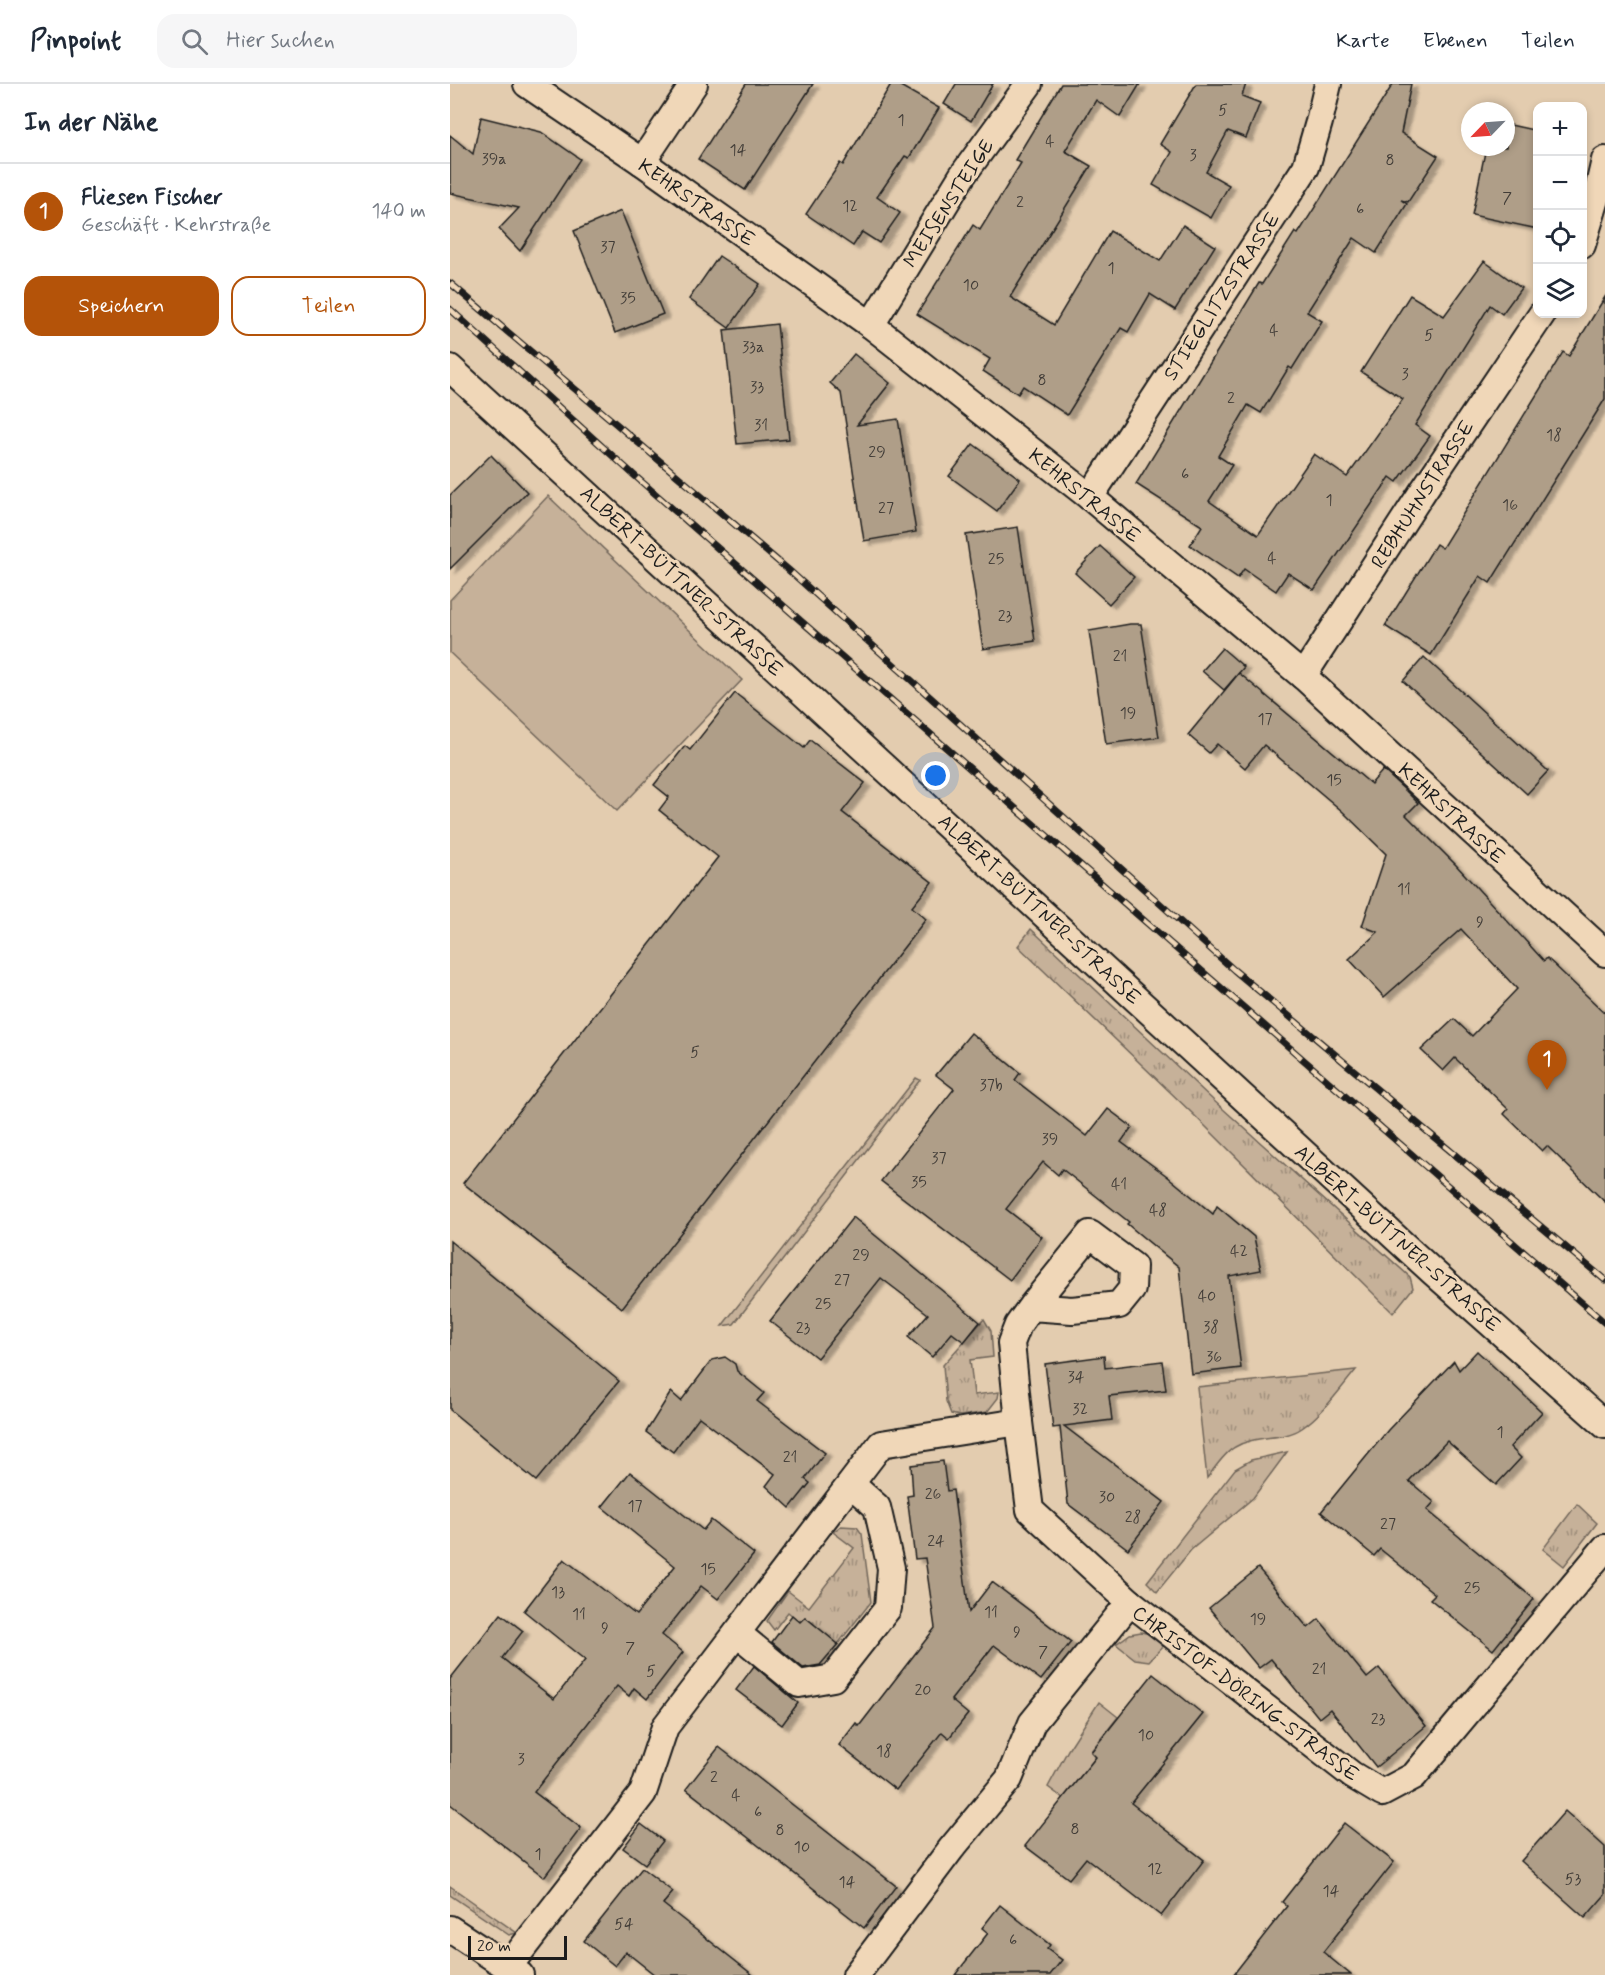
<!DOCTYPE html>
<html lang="de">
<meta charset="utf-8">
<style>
body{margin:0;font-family:Mynerve,sans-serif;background:#f6f6f7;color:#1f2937}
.controls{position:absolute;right:18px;top:18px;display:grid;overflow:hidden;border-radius:12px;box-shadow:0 3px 9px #0003}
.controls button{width:54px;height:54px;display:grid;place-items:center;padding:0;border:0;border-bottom:2px solid #e0e1e3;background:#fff;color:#1f2937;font:30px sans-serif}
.compass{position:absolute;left:1011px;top:18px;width:54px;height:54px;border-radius:50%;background:#fff;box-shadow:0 3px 9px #0003;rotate:245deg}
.scale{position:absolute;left:18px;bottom:15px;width:99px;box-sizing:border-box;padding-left:6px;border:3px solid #1c1c1c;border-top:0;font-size:16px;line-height:21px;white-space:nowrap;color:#1c1c1c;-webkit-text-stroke:4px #f0d7b8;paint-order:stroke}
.you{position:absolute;left:486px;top:692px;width:21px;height:21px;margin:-15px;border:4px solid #fff;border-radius:50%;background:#1a73e8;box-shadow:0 0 0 9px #1a73e833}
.badge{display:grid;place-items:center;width:39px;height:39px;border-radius:50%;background:#b45309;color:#fff;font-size:20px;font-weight:700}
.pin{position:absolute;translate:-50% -50px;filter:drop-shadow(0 2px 3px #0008)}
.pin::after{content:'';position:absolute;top:32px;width:21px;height:18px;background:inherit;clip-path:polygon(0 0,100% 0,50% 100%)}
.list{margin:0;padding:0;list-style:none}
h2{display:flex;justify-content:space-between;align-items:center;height:78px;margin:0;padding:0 24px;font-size:26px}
h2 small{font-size:20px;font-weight:400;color:#747a83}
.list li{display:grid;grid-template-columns:39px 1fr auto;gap:18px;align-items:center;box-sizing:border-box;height:96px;padding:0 24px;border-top:2px solid #e0e1e3}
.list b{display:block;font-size:22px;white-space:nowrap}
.list p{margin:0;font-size:20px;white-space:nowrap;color:#747a83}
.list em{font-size:20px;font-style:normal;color:#747a83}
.actions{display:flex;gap:12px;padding:18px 24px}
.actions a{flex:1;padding:14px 0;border:2px solid #b45309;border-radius:18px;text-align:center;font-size:21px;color:#b45309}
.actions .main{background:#b45309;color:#fff}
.icon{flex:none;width:33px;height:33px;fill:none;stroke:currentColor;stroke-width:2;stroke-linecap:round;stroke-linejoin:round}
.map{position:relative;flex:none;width:1155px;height:1891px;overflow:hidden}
header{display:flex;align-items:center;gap:36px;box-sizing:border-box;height:84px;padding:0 30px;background:#fff;border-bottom:2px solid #e0e1e3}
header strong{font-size:28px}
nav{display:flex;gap:33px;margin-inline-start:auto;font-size:21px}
.search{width:420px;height:54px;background:#f6f6f7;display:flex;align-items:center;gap:15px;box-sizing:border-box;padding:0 21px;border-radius:18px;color:#747a83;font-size:22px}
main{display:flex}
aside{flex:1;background:#fff}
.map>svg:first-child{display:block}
.grass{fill:url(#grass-tufts);stroke:#71665a;stroke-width:1.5}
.green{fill:#c6b199;stroke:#71665a;stroke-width:1.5}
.building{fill:#af9e88;stroke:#1c1c1c;stroke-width:1.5;filter:url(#shadow)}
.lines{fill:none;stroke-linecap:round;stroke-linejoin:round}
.street-casing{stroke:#1c1c1c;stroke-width:30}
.street{stroke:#f0d7b8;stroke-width:26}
.rail-casing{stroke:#1c1c1c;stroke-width:7}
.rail{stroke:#f0d7b8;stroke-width:4.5;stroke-dasharray:14;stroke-linecap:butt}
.labels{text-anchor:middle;stroke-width:6;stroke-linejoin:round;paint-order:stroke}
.number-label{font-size:16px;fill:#413c37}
.street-label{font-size:20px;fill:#1c1c1c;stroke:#f0d7b8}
</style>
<header>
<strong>Pinpoint</strong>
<div class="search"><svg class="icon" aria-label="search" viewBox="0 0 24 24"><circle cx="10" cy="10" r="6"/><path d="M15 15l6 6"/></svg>Hier suchen</div>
<nav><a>Karte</a><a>Ebenen</a><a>Teilen</a></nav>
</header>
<main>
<aside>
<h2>In der Nähe<small></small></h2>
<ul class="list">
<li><span class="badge">1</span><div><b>Fliesen Fischer</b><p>Geschäft · Kehrstraße</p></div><em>140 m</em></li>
</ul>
<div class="actions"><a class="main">Speichern</a><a>Teilen</a></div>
</aside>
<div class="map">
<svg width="1155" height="1891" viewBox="0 0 1155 1891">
<defs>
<pattern id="grass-tufts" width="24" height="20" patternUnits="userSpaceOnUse" patternTransform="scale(1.5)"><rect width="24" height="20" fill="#c6b199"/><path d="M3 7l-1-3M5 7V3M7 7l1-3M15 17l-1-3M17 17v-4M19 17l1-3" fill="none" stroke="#a08f7c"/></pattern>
<filter id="shadow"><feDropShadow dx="6" dy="4" stdDeviation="1.5" flood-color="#0004"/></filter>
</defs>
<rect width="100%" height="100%" fill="#e3ccaf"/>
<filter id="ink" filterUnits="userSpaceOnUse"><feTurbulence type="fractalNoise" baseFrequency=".0167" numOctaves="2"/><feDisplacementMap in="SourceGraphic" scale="12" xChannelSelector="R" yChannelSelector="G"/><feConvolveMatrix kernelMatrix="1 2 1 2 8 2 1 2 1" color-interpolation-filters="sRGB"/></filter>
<g filter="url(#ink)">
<!-- grass -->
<g class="grass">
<polygon points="581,845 763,1016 960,1193 963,1204 943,1229 743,1030 568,862"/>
<polygon points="534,1235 541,1247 543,1273 520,1276 524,1311 549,1308 548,1314 537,1328 510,1332 501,1330 496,1317 493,1281"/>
<path d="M906,1286C890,1305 873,1330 852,1344C833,1357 806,1350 785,1363C774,1369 765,1384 757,1394L747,1303Z"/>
<polygon points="837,1368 803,1414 741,1466 707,1508 697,1498 785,1385 801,1376"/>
<polygon points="1127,1420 1147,1439 1114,1482 1093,1465"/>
<polygon points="391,1442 407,1443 412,1450 421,1518 388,1560 355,1533 350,1538 338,1528 324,1546 317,1537 338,1507 359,1523 404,1464 383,1448"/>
<polygon points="691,1548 705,1551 715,1560 699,1577 685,1575 666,1560 680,1550"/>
<polygon points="0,1802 67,1849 59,1851 0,1811"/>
</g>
<!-- green -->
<g class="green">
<polygon points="98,412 292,596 167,727 0,569 0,516"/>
<polygon points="466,994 470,996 284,1240 272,1242"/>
<polygon points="649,1618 668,1633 641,1667 646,1673 613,1714 598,1703 618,1666"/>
</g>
<!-- building -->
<g class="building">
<polygon points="296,0 363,0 295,106 248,75"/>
<polygon points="441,0 447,0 489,24 459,74 455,72 427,113 450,129 429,159 412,148 403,162 356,130 390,79 393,81"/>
<polygon points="506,0 543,0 521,37 494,20"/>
<polygon points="611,0 690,0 670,33 646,16 615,67 641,82 560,213 604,241 660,147 710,177 733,141 765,162 725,226 700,210 678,248 671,244 617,331 573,302 568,310 533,287 540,275 467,230 523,141 530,146 571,79 565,76"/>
<polygon points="746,0 796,0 792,12 810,19 796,54 778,47 756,88 779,101 761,134 703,101 722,68 710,60"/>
<polygon points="943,0 961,0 951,49 988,72 958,118 951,116 957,120 926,169 904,154 857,228 872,237 842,285 839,283 811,329 798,321 768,372 782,381 759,417 808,451 864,370 897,393 953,315 911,288 960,211 994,232 1034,177 1071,204 1052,230 1040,221 965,341 980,352 947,398 940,393 864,506 838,489 826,507 794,485 788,494 740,461 752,442 686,400 809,199 812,200 845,148 848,150"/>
<polygon points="31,33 91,48 130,75 70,167 49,145 69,124 0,109 0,51 23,70"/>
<polygon points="1056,40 1088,47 1088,145 1022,131 1036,63 1056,63"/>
<polygon points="171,127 213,230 165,249 124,147"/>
<polygon points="269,172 310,200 279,244 239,215"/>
<polygon points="1155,213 1155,315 1040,499 1030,492 981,571 935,542 986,460 992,464 1113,268 1119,272"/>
<polygon points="327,240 339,355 287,360 274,246"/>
<polygon points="404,270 440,299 407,341 448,335 466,448 414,457 391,309 380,299"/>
<polygon points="523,360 570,395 547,427 499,392"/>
<polygon points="41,371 77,408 0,485 0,411"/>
<polygon points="568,443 585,557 533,565 516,451"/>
<polygon points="650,462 684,493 659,520 625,489"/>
<polygon points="680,540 691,540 709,653 656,660 639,547"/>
<polygon points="772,564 794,583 774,606 752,587"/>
<polygon points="974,573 1098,687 1077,710 953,597"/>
<polygon points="789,589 921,700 933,686 956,707 968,719 956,731 1006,781 1094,877 1097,874 1155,929 1155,1118 1097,1062 1092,1067 1054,1030 1058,1025 1005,974 993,987 971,966 1004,935 1022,952 1067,905 1011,845 934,913 899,875 928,848 912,842 936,770 892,727 814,661 795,684 767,660 759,669 738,651"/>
<polygon points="285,609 354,664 360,656 415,699 392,728 482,798 462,823 476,835 172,1224 13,1099 268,773 209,726 219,713 204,701 235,662 240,666"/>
<polygon points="521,949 570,989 565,996 637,1052 658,1025 682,1043 671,1058 717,1092 763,1130 767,1122 804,1153 811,1186 779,1192 791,1284 741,1290 729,1183 677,1140 679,1138 612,1085 608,1091 593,1078 556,1125 592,1153 560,1196 431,1097 504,1005 486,991"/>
<polygon points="403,1133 530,1238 514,1258 502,1249 482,1273 458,1253 478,1230 431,1194 367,1274 320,1237"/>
<polygon points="0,1157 169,1297 86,1397 0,1326"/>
<polygon points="1027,1267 1092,1328 1060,1363 1071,1374 1046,1401 997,1357 959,1397 984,1418 977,1426 1084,1515 1043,1566 980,1515 985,1510 930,1465 924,1472 871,1428 938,1346 1004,1277 1009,1286"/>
<polygon points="654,1272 655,1284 712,1277 716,1306 659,1312 662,1336 614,1342 714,1418 678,1465 618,1420 610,1343 603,1344 595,1280"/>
<polygon points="275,1273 285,1280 287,1287 314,1309 307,1317 375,1369 355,1395 360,1399 340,1424 316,1402 325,1390 249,1333 223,1368 196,1348 221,1308 231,1317 262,1276"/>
<polygon points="493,1377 497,1407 503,1406 519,1528 542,1498 621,1558 591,1596 544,1561 501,1616 518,1630 499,1654 492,1648 446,1706 389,1661 406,1639 409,1642 485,1544 475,1474 465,1475 457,1412 463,1411 461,1381"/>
<polygon points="180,1388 253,1446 261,1436 304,1470 268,1515 251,1502 212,1551 233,1568 197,1615 184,1604 179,1612 167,1602 84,1708 131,1744 94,1793 0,1720 0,1595 51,1530 73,1547 52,1574 104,1615 135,1576 74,1527 114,1475 186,1531 225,1482 152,1423"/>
<polygon points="808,1484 858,1544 869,1535 917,1594 929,1584 976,1642 926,1683 880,1625 869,1634 821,1575 809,1584 759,1524"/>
<polygon points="342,1531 350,1538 355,1533 388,1560 370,1581 353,1584 322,1558"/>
<polygon points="304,1582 348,1619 332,1641 286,1606"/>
<polygon points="703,1590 753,1630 681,1719 754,1776 711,1832 636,1774 619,1795 575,1762 646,1673 641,1668"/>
<polygon points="269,1663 446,1802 414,1844 236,1705"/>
<polygon points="1115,1727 1155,1763 1155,1811 1135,1834 1071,1777"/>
<polygon points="894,1739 944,1778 873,1868 901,1891 783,1891 837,1822 832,1818"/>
<polygon points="191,1740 213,1757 195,1780 173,1764"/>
<polygon points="192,1784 223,1808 213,1820 303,1891 205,1891 176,1868 165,1882 134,1857"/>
<polygon points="550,1821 600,1861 597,1865 612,1876 600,1891 505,1891 538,1849 532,1844"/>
</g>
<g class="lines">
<!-- street casing -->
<g class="street-casing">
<g id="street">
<polyline points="77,0 192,78 421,241 640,413 853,592 1155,869"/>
<polyline points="192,78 244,0"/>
<polyline points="1132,161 1146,115 1155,76"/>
<polyline points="421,241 512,92 579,0"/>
<polyline points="0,284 983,1188 1155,1341"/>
<polyline points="640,413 856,83 869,38 878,0"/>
<polyline points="853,592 973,407 1092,230"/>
<polyline points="569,1338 580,1426 680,1518"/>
<polyline points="287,1549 349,1600 383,1594 438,1524 441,1484 427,1423 401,1400"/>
<polyline points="0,1845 70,1891"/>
<polyline points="58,1883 193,1709 215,1643 431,1360 569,1338 561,1259 568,1241 581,1223 622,1226 669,1221 682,1205 683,1182 640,1150 581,1223"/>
<polyline points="406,1891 501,1765 559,1695 582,1639 680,1518 902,1691 932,1709 964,1692 1155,1464"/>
</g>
</g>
<!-- street -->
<use href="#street" class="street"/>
<!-- rail casing -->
<g class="rail-casing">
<g id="rail">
<polyline points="0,199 342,489 784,886 1155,1196"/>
<polyline points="0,225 185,392 1155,1239"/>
</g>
</g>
<!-- rail -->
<use href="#rail" class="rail"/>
</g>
</g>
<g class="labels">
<!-- number labels -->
<g class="number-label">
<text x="773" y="31">5</text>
<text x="451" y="41">1</text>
<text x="600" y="62">4</text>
<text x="288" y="71">14</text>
<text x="743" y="76">3</text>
<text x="44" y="80">39a</text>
<text x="940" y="81">8</text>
<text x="1057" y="119">7</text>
<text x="570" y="123">2</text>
<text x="400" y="127">12</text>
<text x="910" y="130">6</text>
<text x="158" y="168">37</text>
<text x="661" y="189">1</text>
<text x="521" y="206">10</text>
<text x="178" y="219">35</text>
<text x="824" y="251">4</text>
<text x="979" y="256">5</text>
<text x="303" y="268">33a</text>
<text x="955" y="295">3</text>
<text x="592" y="301">8</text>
<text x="307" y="308">33</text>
<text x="781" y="319">2</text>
<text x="311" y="346">31</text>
<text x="1104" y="356">18</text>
<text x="427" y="373">29</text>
<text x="735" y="395">6</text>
<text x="879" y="421">1</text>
<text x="1060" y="426">16</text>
<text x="436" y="429">27</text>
<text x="822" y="479">4</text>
<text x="546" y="480">25</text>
<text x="555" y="537">23</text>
<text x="670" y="577">21</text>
<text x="678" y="634">19</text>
<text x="815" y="640">17</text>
<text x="884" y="701">15</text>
<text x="954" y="810">11</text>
<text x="1030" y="843">9</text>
<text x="245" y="973">5</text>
<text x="541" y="1006">37b</text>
<text x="600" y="1060">39</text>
<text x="489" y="1079">37</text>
<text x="469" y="1103">35</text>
<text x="669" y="1105">41</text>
<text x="708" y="1131">48</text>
<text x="789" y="1172">42</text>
<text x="411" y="1176">29</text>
<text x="392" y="1201">27</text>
<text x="757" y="1217">40</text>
<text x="373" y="1225">25</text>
<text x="761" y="1248">38</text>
<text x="353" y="1249">23</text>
<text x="764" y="1278">36</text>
<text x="626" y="1298">34</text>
<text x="630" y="1330">32</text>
<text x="1050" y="1353">1</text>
<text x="340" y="1378">21</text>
<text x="483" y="1415">26</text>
<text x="657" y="1418">30</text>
<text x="185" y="1427">17</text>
<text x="683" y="1438">28</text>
<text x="938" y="1445">27</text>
<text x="486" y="1462">24</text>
<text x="258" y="1490">15</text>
<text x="1022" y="1509">25</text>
<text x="108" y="1513">13</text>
<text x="541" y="1533">11</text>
<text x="129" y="1535">11</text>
<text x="808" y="1540">19</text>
<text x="155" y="1549">9</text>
<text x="567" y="1553">9</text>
<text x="180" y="1569">7</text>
<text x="593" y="1573">7</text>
<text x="869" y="1590">21</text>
<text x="201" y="1592">5</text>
<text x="473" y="1611">20</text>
<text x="928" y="1640">23</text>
<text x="696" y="1656">10</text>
<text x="434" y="1672">18</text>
<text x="71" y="1680">3</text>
<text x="264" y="1698">2</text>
<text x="286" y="1716">4</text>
<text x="308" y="1733">6</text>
<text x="625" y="1750">8</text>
<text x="330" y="1751">8</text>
<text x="352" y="1768">10</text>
<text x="88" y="1775">1</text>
<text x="705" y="1790">12</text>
<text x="1123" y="1800">53</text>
<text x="397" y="1803">14</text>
<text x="881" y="1812">14</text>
<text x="174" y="1845">54</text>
<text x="563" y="1861">6</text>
</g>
<!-- street labels -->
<g class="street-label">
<text transform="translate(247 118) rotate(35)" y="7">KEHRSTRASSE</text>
<text transform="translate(498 119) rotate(-57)" y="7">MEISENSTEIGE</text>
<text transform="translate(771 212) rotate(-57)" y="7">STIEGLITZSTRASSE</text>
<text transform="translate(972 410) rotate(-57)" y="7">REBHUHNSTRASSE</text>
<text transform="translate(635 411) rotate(39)" y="7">KEHRSTRASSE</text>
<text transform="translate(232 497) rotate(43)" y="7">ALBERT-BÜTTNER-STRASSE</text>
<text transform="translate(1002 729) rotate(43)" y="7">KEHRSTRASSE</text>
<text transform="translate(590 825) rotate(43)" y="7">ALBERT-BÜTTNER-STRASSE</text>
<text transform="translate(948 1154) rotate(42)" y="7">ALBERT-BÜTTNER-STRASSE</text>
<text transform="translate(796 1609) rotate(37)" y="7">CHRISTOF-DÖRING-STRASSE</text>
</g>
</g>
</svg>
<div class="controls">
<button>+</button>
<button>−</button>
<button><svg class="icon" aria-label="locate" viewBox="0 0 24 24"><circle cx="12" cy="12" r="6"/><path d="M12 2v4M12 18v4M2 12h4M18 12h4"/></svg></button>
<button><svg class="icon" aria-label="layers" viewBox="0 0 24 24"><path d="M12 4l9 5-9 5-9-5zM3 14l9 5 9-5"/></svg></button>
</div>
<svg class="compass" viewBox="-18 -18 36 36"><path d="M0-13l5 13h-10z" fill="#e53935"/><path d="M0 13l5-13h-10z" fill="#747a83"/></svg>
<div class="scale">20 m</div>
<div class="you"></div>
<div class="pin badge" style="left:1097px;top:1006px">1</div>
</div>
</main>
